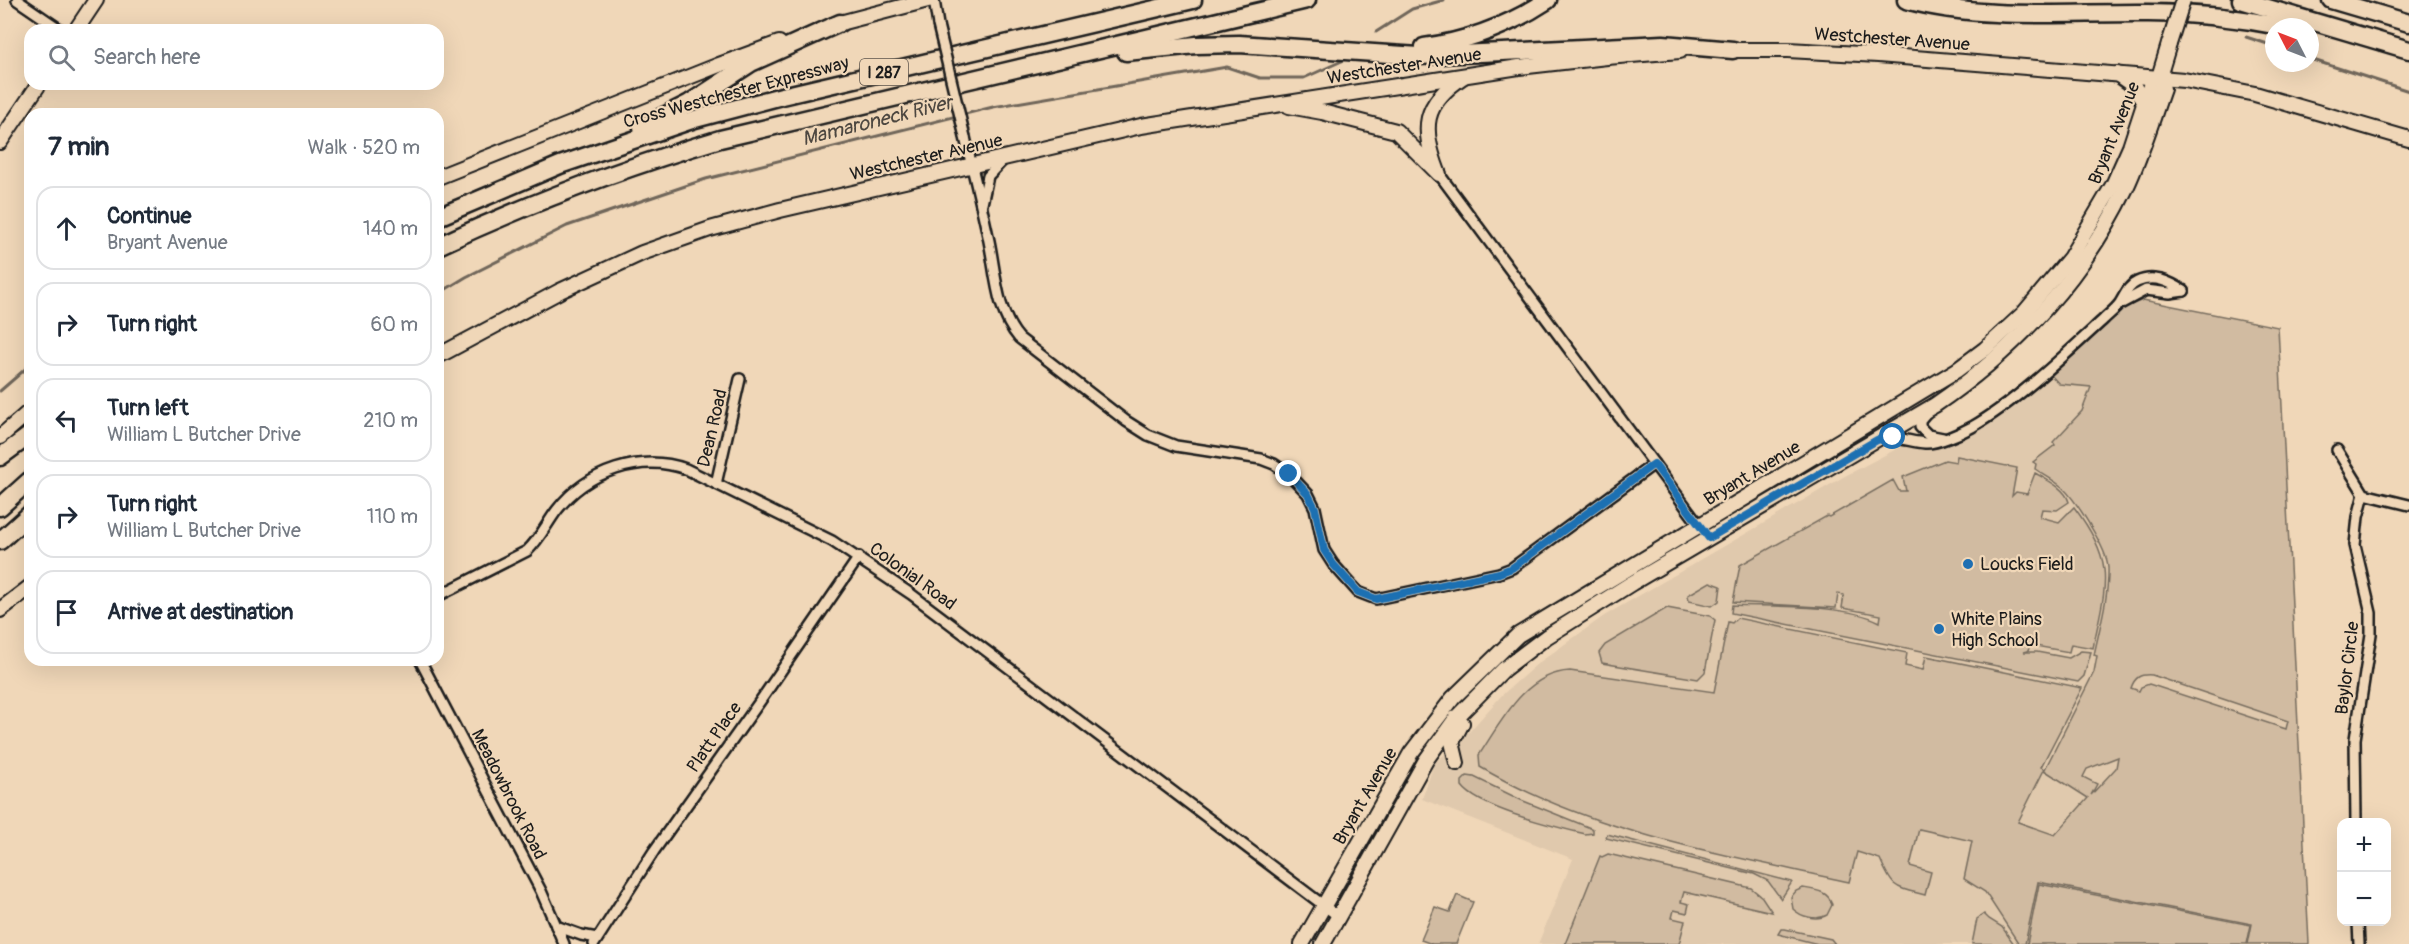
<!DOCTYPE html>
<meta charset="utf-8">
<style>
body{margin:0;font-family:Pangolin,sans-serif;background:#f2f2f3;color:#1f2937}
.controls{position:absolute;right:18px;bottom:18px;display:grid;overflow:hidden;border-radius:12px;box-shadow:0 6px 24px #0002}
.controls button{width:54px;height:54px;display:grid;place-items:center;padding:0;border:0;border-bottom:2px solid #e0e1e3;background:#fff;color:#1f2937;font:30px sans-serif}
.compass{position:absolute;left:2265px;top:18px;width:54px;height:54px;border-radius:50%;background:#fff;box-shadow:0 6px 24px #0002;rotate:312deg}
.stop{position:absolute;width:18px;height:18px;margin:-14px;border:4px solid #1f6fb2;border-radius:50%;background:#fff}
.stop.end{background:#1f6fb2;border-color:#fff;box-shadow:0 2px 6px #0008}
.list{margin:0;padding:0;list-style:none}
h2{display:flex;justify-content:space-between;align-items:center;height:78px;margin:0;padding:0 24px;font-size:26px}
h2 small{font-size:20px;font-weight:400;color:#747a83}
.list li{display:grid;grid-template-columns:39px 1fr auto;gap:18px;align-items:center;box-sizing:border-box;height:84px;margin:0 12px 12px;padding:0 12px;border:2px solid #e0e1e3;border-radius:18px}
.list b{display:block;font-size:22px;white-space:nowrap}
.list p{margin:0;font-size:20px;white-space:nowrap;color:#747a83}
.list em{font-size:20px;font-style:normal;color:#747a83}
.icon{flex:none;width:33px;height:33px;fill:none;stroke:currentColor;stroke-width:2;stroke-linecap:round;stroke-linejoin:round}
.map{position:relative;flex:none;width:2409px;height:944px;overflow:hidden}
.search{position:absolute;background:#fff;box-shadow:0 6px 24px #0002;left:24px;top:24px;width:420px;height:66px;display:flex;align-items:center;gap:15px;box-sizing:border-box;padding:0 21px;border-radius:18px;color:#747a83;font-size:22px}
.panel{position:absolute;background:#fff;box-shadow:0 6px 24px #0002;left:24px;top:108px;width:420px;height:558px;border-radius:18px}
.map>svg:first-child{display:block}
.built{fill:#e0c9ad}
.green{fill:#d1bba1;stroke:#766c5e;stroke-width:1.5;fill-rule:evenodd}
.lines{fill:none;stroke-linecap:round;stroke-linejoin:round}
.stream{stroke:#6f665a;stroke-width:3}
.street-casing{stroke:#1c1c1c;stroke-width:14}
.secondary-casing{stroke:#1c1c1c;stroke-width:18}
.highway-casing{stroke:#1c1c1c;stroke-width:21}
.street{stroke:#f0d7b8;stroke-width:9}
.secondary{stroke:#f0d7b8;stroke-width:14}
.highway{stroke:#f0d7b8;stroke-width:16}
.street-bridge-casing{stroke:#1c1c1c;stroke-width:14;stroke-linecap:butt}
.secondary-bridge-casing{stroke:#1c1c1c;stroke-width:18;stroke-linecap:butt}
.street-bridge{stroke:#f0d7b8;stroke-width:9}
.secondary-bridge{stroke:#f0d7b8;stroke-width:14}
.route{stroke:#1f6fb2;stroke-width:8}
.poi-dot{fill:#1f6fb2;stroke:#f0d7b8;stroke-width:2}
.labels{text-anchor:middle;stroke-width:4.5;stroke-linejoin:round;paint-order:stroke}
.shield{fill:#f0d7b8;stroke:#5c544b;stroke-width:1.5}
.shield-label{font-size:16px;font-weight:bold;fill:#1c1c1c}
.street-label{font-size:18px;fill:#1c1c1c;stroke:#f0d7b8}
.poi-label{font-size:18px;fill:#1c1c1c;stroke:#f0d7b8;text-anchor:start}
.water-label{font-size:20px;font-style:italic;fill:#4d4740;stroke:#f0d7b8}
</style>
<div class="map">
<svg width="2409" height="944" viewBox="0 0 2409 944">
<rect width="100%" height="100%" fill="#f0d7b8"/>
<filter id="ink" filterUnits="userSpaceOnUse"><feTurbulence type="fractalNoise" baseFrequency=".0167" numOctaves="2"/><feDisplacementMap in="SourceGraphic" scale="12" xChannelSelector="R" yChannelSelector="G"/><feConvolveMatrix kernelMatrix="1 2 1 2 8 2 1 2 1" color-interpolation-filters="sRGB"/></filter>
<g filter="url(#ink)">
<!-- built -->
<polygon class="built" points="2108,323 2279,355 2309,944 1538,944 1573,859 1422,799 1434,764 1469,732 1502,695 1537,664 1604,616 1845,476 1904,445 1934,448 1972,434 2039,384"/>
<!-- green -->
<g class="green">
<path d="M2143,300L2278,327L2309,944H2248L2252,924L2038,882L2025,944H2019L1985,892L1964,879L1972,841L1919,829L1910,866L1931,872L1925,895C1894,887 1893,889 1880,859L1857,852L1849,882C1724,854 1592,833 1480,767L1479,755C1501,722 1525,673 1570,671L1714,692L1728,622L1732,623L1737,618L1907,653L1905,666L1923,670L1926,656L2082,688L2041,767L2045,769L2094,672L2097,656L2094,655C2100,626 2109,596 2108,567C2107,549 2076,500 2062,487C2054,480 2044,475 2035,469L2036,464L2033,462L2055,445L2053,442L2082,411L2091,387L2059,384L2050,374L2125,307ZM2152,675L2288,721L2286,729L2149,684L2141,687L2139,691L2131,688C2135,677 2140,674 2152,675ZM2118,757L2116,768L2091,795L2097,784L2083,777L2087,769ZM2044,770L2088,798L2055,835L2018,822Z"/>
<path d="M1957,456L2017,468L2012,496L2016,492L2027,494L2035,473C2047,480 2065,488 2069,502L2057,510L2042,509L2040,517L2059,522L2074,507C2117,564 2106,584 2093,648L2071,644L2069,652L2030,645L2028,651L2024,652H2037L2069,658L2081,651L2091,652L2084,676L2078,682L1731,613L1732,605C1772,607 1846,604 1880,622L1881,615L1842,608L1844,595L1838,594L1836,608L1733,602L1740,565L1827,516L1829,517L1893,480L1899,491H1906L1903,477L1945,460L1956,462Z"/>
<polygon points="1710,582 1721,586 1719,601 1712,606 1689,601 1688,595"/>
<polygon points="1667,608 1710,616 1715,620 1705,672 1698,679 1602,663 1599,653 1605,645"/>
<path d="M1467,776L1474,777L1521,800L1593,829V833L1585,834C1557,827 1479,809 1462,786V781Z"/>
<polygon points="1607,834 1792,882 1781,899 1768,881 1754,874 1606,838"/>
<polygon points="1608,854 1751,888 1762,897 1772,912 1684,892 1681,902 1689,904 1687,913 1674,910 1672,918 1685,921 1679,944 1565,944 1600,856 1602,857"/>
<polygon points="2039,884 2251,925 2247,944 2027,944"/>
<path d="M1803,888C1816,890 1829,891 1832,905L1827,915C1817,921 1801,917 1793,909L1791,897L1796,891Z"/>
<polygon points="1457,895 1473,902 1456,944 1432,944 1421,940 1435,907 1450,912"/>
<polygon points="1984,914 1989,919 2002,927 2014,944 1972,944 1977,919"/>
<polygon points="1781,929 1785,929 1831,939 1835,944 1818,944 1778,934"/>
</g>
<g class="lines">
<!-- stream -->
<g class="stream">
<polyline points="1376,32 1412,9 1444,0"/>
<polyline points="2246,37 2274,46"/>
<polyline points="2310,59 2409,91"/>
<polyline points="438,294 466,277 567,226 706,179 993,107 1227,67 1260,78 1304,78 1342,61"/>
<polyline points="0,391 30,365"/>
</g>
<!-- street casing -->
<g class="street-casing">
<g id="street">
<polyline points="17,0 61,30"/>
<polyline points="934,0 938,25"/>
<path d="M965,137C973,172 982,207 989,241C996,274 996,311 1019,338L1126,421L1148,435L1176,446L1261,459L1274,464L1289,474L1308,494L1315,508L1324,550L1333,564L1358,592L1376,599L1499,573L1512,568L1654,464"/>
<polyline points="1439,174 1709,538"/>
<polyline points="982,204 988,176 1004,159"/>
<polyline points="2120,304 2146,290 2170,293 2184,291"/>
<polyline points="1926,413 1920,420 1920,427 1928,435 1943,438"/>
<path d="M1884,439C1899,436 1910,442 1925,443C1937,444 1961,433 1972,427C2017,401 2066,354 2104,319C2109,314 2116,309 2120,303C2125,295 2128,286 2137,282C2154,274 2170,282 2184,291"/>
<polyline points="2337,450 2364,494"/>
<polyline points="716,484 740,379"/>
<polyline points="2364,494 2409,505"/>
<path d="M438,596L527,551C540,539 547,523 557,510C587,471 641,453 686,469L832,541L911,594L1339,917"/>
<polyline points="420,660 541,891 564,944"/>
<polyline points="2356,822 2355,739 2371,634 2371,613 2355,545 2358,517 2364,494"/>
<polyline points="2358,922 2359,944"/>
<polyline points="556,926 581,935 597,938"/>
<polyline points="594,944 654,851 763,697 859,557"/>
</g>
</g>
<!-- secondary casing -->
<g class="secondary-casing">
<g id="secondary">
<polyline points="832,25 928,0"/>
<polyline points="76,30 96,0"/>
<polyline points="1723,50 1788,50 1878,55 2184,80 2255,94 2409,139"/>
<polyline points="2117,74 2134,86 2144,103"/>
<polyline points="1289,106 1322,112 1396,131 1439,174"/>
<polyline points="0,142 39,84"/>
<path d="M1438,172C1421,128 1422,104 1464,76"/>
<polyline points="438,177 719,65 779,43"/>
<polyline points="438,356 560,291 642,253 710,229 780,210 1141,126 1519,67 1607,57 1680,51"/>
<polyline points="0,437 30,411"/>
<polyline points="0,610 30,587"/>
<polyline points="1457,763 1452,742 1462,723"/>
<polyline points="1302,944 1411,753 1453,698 1518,635 1957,370 1985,349 2024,313 2070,258 2113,185 2130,147 2150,86 2159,77"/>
<path d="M1323,944L1426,760L1456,718L1504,669L1546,637L1632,583L1935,405C2016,350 2084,276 2126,188C2141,156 2151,123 2163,89L2159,77L2169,44"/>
</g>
</g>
<!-- highway casing -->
<g class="highway-casing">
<g id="highway">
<path d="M1906,0C1984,21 2068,12 2148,13C2194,13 2240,18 2285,27"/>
<polyline points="2241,0 2409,50"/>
<polyline points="2331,0 2409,23"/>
<path d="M1424,47C1469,41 1510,25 1548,0"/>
<polyline points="1126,52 1196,45 1239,44 1419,56 1663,44 1733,50"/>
<polyline points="642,127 688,104 751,63 840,23"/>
<polyline points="438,217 560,165 695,119 782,96 1193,0"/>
<path d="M438,246C529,203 623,168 720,139L1307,0"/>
<polyline points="0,457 30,435"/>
<polyline points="0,507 30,480"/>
<polyline points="0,541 30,514"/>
</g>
</g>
<!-- street -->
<use href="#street" class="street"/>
<!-- secondary -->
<use href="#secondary" class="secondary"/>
<!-- highway -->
<use href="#highway" class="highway"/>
<!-- street-bridge casing -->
<g class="street-bridge-casing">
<polyline id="street-bridge" points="938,25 965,137"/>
</g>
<!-- secondary-bridge casing -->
<g class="secondary-bridge-casing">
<polyline id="secondary-bridge" points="2169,44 2183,0"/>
</g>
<!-- street-bridge -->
<use href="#street-bridge" class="street-bridge"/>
<!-- secondary-bridge -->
<use href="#secondary-bridge" class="secondary-bridge"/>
</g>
</g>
<g class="lines" filter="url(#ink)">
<!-- route -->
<polyline class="route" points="1289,474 1308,494 1315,508 1324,550 1333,564 1358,592 1376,599 1499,573 1512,568 1654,464 1709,538 1877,440 1893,437"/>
</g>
<!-- markers -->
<g class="poi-dot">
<circle cx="1968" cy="564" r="6"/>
<circle cx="1939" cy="629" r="6"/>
</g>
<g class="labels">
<!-- shield labels -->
<rect class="shield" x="860" y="59" width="48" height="26" rx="4.5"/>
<g class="shield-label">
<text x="884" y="78">I 287</text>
</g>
<!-- street labels -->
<g class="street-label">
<text transform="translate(1892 39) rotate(4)" y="6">Westchester Avenue</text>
<text transform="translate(1404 66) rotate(-9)" y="6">Westchester Avenue</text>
<text transform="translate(736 92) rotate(-15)" y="6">Cross Westchester Expressway</text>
<text transform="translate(2114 133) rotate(-68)" y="6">Bryant Avenue</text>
<text transform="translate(926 157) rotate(-13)" y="6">Westchester Avenue</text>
<text transform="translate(712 428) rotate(-77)" y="6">Dean Road</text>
<text transform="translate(1752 473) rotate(-31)" y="6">Bryant Avenue</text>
<text transform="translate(913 576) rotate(36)" y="6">Colonial Road</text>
<text transform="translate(2347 668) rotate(-83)" y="6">Baylor Circle</text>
<text transform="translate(714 737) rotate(-55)" y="6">Platt Place</text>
<text transform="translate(509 794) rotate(63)" y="6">Meadowbrook Road</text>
<text transform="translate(1365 796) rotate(-60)" y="6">Bryant Avenue</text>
</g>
<!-- poi labels -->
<g class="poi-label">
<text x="1980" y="570">Loucks Field</text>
<text x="1951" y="625">White Plains<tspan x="1951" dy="21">High School</tspan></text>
</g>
<!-- water labels -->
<g class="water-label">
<text transform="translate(877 120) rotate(-14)" y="7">Mamaroneck River</text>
</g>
</g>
</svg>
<div class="controls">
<button>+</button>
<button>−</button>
</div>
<svg class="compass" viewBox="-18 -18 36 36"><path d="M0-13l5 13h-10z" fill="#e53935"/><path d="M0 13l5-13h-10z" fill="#747a83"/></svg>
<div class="stop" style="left:1893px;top:437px"></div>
<div class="stop end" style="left:1289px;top:474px"></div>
<div class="search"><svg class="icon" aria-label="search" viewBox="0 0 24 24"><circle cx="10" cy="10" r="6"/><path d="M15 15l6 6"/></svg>Search here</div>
<section class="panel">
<h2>7 min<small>Walk · 520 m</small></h2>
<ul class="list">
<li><svg class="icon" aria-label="ahead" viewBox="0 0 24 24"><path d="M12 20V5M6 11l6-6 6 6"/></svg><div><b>Continue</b><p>Bryant Avenue</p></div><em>140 m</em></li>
<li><svg class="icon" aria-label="right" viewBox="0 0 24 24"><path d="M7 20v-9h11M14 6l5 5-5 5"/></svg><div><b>Turn right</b></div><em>60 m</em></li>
<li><svg class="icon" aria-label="left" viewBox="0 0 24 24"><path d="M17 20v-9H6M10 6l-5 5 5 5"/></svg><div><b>Turn left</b><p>William L Butcher Drive</p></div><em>210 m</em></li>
<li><svg class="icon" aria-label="right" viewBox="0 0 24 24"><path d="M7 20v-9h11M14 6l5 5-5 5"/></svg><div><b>Turn right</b><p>William L Butcher Drive</p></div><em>110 m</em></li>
<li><svg class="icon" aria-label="arrive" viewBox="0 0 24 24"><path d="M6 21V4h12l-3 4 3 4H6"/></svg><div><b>Arrive at destination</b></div></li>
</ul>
</section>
</div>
